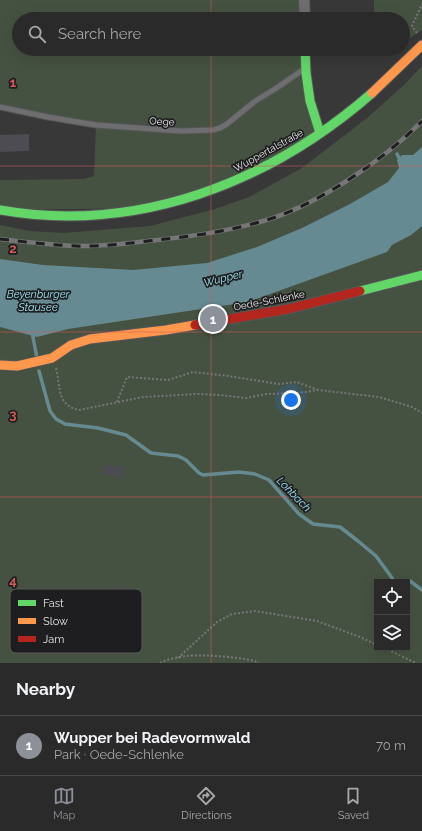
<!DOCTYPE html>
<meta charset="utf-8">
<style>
body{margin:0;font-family:Raleway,sans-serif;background:#323233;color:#f1f3f6}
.controls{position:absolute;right:12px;bottom:12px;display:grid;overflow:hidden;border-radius:0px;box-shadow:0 4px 16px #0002}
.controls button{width:36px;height:36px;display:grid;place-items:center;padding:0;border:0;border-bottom:1px solid #464647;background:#2a2a2b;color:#f1f3f6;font:20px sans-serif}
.you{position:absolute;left:291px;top:400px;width:14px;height:14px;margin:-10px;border:3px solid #fff;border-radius:50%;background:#1a73e8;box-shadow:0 0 0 6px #1a73e833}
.badge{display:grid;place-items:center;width:26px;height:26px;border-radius:50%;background:#8c9099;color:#fff;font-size:13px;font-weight:700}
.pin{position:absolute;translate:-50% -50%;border:2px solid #fff;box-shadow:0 1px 4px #0006}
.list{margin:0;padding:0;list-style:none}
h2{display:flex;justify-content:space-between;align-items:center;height:52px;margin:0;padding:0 16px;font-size:17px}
h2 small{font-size:13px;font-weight:400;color:#a5a7a9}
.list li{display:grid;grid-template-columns:26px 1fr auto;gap:12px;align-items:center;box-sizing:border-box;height:60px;padding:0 16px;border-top:1px solid #464647}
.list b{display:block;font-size:15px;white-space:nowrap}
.list p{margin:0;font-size:13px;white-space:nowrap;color:#a5a7a9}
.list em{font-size:13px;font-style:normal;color:#a5a7a9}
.icon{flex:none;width:22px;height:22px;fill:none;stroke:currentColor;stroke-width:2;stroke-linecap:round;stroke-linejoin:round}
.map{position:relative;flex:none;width:422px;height:663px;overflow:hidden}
.search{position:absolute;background:#2a2a2b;box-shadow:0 4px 16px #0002;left:12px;right:12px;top:12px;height:44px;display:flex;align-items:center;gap:10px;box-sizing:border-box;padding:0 14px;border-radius:22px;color:#a5a7a9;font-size:15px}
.sheet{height:112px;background:#2a2a2b}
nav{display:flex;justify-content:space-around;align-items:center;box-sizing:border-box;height:56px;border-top:1px solid #464647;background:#2a2a2b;font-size:11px;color:#a5a7a9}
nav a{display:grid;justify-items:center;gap:2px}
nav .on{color:#8c9099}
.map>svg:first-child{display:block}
.green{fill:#465241;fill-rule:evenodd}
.water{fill:#668a91}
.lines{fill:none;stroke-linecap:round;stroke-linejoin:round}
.stream{stroke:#668a91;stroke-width:3.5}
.building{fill:#4c4c52}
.lane-casing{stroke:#565658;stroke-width:7}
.street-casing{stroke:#565658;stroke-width:12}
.fast-casing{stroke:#565658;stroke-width:11}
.slow-casing{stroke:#565658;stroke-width:11}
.jam-casing{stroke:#565658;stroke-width:11}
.path{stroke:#767678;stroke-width:2;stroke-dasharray:2 2;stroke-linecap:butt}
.lane{stroke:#6e6e70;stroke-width:5}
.street{stroke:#6e6e70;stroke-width:10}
.fast{stroke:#63d668;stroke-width:9}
.slow{stroke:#ff974d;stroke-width:9}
.jam{stroke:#b3261e;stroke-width:9}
.rail-casing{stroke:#767678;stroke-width:4.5}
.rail{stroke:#1e1e20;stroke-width:3;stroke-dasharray:9;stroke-linecap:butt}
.grid{fill:none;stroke:#d95757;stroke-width:1;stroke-opacity:0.55}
.labels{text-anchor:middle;stroke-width:3.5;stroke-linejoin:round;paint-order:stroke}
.street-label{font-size:10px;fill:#e3e3e5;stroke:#1e1e20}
.water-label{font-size:11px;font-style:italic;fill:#9be5f4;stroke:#1e1e20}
.key{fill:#1e1e20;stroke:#59595b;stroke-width:1}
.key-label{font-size:11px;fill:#e3e3e5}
.grid-label{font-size:13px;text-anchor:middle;font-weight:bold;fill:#d95757;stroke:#1e1e20;stroke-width:3.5;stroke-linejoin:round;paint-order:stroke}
</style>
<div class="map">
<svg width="422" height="663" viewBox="0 0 422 663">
<rect width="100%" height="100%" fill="#383839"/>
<!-- green -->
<g class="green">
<polygon points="0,0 303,0 304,19 19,19 19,49 305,49 320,133 259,170 142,208 0,210 0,180 84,179 94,176 96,125 0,107"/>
<polygon points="374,0 422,0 422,30 403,42 403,19 378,19 374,13"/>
<path d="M422,66V663H0V327L20,332L0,303V225L30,231L64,233L150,226L215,209L249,197L302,168L367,118L404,85ZM377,582H407V648H377Z"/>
</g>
<!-- water -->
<polygon class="water" points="422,147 422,226 411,235 392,245 387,252 248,302 68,329 37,337 0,327 0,259 43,265 133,270 207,263 257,247 302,228 350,204 388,182 399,168 397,160 402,155 413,155"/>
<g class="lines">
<!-- stream -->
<g class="stream">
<polyline points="397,154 401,162"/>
<polyline points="32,332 37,358"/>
<polyline points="39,371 50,411 56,419 65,424 98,428 126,435 151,453 178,456 186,460 199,473 203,475 239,472 255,474 269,480 299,514 313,524 340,527 358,541 376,556 395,582"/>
<polyline points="407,582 410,581 422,590"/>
</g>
</g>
<!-- building -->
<g class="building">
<polygon points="29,134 29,151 0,152 0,135"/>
<polygon points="104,465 125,467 123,477 103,474"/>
</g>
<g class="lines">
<!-- lane casing -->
<g class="lane-casing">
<polyline id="lane" points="0,107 48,117 96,125 181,131 213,130 220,128 227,124 254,102 278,87 304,69"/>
</g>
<!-- street casing -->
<g class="street-casing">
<polyline id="street" points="304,0 305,19"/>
</g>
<!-- fast casing -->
<g class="fast-casing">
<g id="fast">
<polyline points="305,49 306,73 310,101 320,133"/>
<path d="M0,210C137,234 269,183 372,93"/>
<polyline points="360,291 422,275"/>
</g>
</g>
<!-- slow casing -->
<g class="slow-casing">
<g id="slow">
<polyline points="372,93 422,45"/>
<polyline points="0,365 17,366 52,358 71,345 90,339 166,330 195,325"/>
</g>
</g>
<!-- jam casing -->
<g class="jam-casing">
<polyline id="jam" points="195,325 288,309 360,291"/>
</g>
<!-- path -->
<g class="path">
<polyline points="417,33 412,26 422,4"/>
<path d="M56,368C61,387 56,405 79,410L143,397L197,394L220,395L246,398L266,394L298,393L318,390L379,397L412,407L422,413"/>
<polyline points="117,402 127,377 168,380 193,372 228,376 279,384 297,382 318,390"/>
<polyline points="384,648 416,663"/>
<polyline points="178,658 217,622 232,614 255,611 317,621 360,637 377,645"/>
<path d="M160,663C168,659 178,657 187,656C200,654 248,657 259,663"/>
</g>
<!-- lane -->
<use href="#lane" class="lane"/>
<!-- street -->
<use href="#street" class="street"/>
<!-- fast -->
<use href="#fast" class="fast"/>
<!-- slow -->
<use href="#slow" class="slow"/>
<!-- jam -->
<use href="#jam" class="jam"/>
<!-- rail casing -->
<g class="rail-casing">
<path id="rail" d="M0,239C25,242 50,245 76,246C101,247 132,243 157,240C196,236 236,230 273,218C323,201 386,158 422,121"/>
</g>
<!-- rail -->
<use href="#rail" class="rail"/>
</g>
<!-- grid -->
<path class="grid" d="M211,0V19M211,49V663M0,166H422M0,332H422M0,497H422"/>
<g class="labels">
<!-- street labels -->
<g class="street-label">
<text transform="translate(162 121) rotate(3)" y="4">Oege</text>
<text transform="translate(268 150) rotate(-29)" y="4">Wuppertalstraße</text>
<text transform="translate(269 300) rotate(-11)" y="4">Oede-Schlenke</text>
</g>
<!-- water labels -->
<g class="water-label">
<text transform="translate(223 278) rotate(-14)" y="4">Wupper</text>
<text x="38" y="298">Beyenburger<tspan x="38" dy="13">Stausee</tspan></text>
<text transform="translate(294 494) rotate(46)" y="4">Lohbach</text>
</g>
</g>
<!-- legend -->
<rect x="10" y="589" width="132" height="64" rx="6" class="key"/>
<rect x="18" y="600" width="18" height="6" fill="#63d668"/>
<rect x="18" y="618" width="18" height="6" fill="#ff974d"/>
<rect x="18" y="636" width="18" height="6" fill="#b3261e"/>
<g class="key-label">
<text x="43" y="607">Fast</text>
<text x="43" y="625">Slow</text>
<text x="43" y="643">Jam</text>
</g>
<g class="grid-label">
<text x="13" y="87">1</text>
<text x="13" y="253">2</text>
<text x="13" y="419">3</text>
<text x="13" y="585">4</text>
</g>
</svg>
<div class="controls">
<button><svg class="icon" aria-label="locate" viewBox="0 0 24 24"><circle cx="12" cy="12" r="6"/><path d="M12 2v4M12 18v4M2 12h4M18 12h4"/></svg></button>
<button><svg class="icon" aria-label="layers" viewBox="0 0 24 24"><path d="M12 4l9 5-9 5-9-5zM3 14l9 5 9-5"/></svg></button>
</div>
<div class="you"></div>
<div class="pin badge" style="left:213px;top:319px">1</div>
<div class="search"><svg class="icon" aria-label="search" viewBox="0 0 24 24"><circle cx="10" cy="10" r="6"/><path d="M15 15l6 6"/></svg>Search here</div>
</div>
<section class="sheet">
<h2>Nearby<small></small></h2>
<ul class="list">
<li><span class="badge">1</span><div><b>Wupper bei Radevormwald</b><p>Park · Oede-Schlenke</p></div><em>70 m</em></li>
</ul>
</section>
<nav>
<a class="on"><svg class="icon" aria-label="map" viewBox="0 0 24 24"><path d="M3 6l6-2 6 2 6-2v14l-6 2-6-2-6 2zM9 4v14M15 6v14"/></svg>Map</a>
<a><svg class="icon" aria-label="directions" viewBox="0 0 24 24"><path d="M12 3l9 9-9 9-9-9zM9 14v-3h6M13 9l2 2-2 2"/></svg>Directions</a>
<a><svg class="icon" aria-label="saved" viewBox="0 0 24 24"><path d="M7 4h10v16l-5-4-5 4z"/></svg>Saved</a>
</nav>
